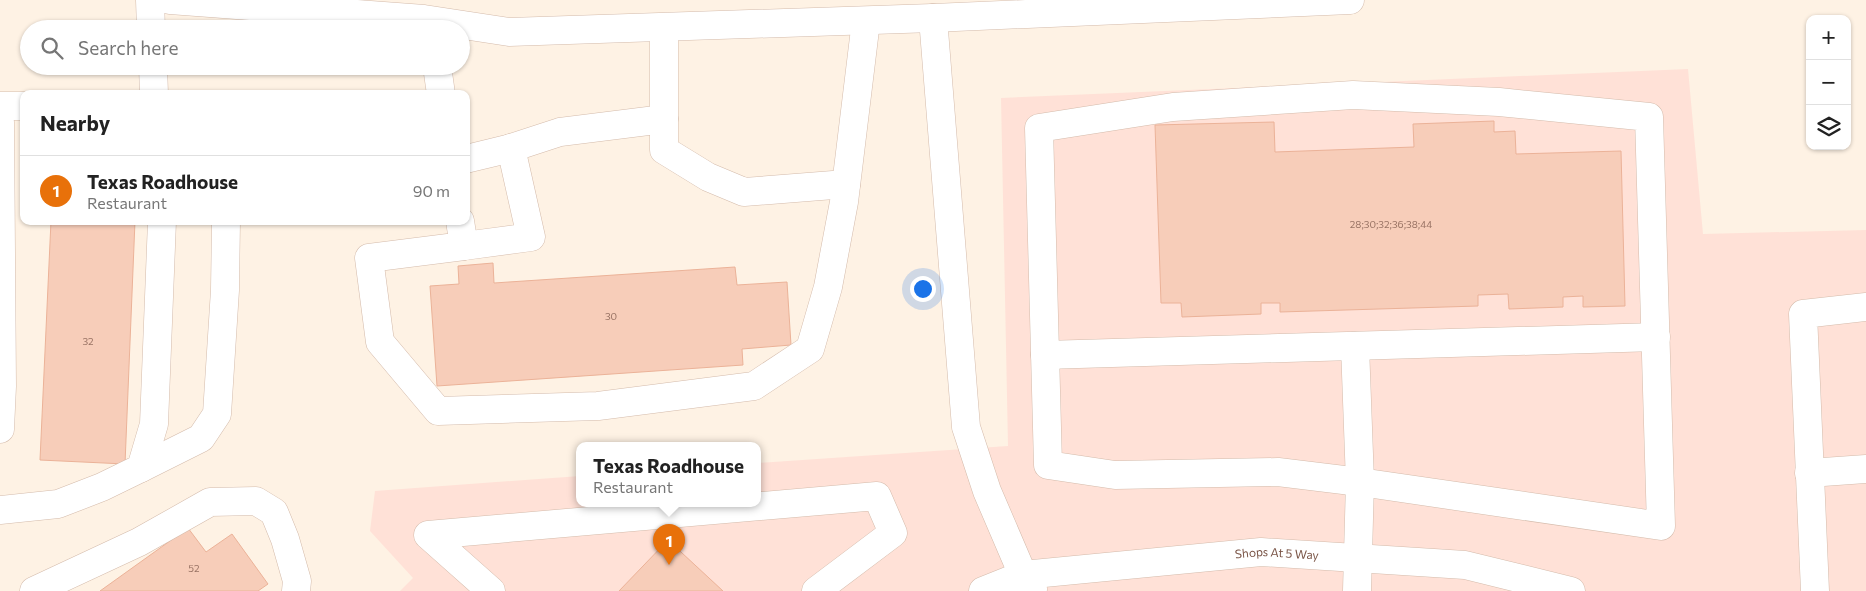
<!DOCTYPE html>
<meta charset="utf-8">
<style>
body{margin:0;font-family:Commissioner,sans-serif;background:#f2f2f2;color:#222}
.controls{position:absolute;right:15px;top:15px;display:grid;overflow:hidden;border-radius:10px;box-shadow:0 1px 4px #0004}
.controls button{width:45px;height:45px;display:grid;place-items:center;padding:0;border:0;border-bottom:1px solid #e0e0e0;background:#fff;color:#222;font:25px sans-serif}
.you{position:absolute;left:922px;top:288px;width:18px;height:18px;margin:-12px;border:4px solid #fff;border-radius:50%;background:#1a73e8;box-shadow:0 0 0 8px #1a73e833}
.badge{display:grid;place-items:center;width:32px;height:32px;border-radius:50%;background:#db2777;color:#fff;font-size:16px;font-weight:700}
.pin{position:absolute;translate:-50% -41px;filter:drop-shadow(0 1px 2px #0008)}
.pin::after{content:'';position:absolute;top:26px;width:18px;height:15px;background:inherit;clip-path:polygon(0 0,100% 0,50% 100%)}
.popup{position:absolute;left:576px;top:442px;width:185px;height:65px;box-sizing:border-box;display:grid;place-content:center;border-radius:10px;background:#fff;filter:drop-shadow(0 1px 4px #0005);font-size:16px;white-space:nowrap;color:#767676}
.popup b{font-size:19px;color:#222}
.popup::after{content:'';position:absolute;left:50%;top:100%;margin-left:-10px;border:10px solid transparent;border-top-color:#fff}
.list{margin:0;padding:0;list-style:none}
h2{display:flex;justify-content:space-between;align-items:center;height:65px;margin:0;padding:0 20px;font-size:21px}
h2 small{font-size:16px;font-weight:400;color:#767676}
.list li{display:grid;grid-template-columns:32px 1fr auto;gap:15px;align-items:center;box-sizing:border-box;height:70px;padding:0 20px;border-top:1px solid #e0e0e0}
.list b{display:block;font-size:19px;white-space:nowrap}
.list p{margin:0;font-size:16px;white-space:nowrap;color:#767676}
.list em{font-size:16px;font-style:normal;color:#767676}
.icon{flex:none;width:28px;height:28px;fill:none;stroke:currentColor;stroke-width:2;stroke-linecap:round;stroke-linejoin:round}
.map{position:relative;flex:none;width:1866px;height:591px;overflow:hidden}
.search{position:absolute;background:#fff;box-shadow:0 1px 4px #0004;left:20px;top:20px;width:450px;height:55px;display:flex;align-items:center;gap:12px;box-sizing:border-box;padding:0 18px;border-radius:28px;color:#767676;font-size:19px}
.panel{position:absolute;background:#fff;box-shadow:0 1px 4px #0004;left:20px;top:90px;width:450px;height:135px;border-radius:10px}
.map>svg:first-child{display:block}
.commercial{fill:#ffe1d7}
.building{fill:#f7cdb9;stroke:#ebb298}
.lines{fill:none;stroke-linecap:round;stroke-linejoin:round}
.minor-casing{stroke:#d4bbab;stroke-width:29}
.minor{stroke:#fff;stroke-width:28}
.labels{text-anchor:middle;stroke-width:5;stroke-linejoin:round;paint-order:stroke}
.number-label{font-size:10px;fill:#997364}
.street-label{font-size:12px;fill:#7a5547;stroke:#fff6ec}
</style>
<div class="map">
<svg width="1866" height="591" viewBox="0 0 1866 591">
<rect width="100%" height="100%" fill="#fef2e4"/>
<!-- commercial -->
<polygon class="commercial" points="1688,69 1703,234 1866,230 1866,591 400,591 413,578 370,531 375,491 580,476 580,504 758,504 758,463 1008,446 1001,98"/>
<!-- building -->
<g class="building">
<polygon points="1494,121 1494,132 1515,131 1516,154 1621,151 1625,306 1583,307 1583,296 1563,297 1563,307 1509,309 1508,294 1478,295 1478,306 1280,312 1280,303 1261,303 1261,314 1182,317 1181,303 1161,303 1155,125 1274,122 1275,152 1414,147 1413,124"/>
<polygon points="51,221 135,221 125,464 40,460"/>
<polygon points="493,263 494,283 735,267 737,285 787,282 791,345 742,349 743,365 437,386 430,286 459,284 458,266"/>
<polygon points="188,528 206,552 232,534 268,584 258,591 100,591"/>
<polygon points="668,540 723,591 619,591"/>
</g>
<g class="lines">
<!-- minor casing -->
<g class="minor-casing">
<g id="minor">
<polyline points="150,0 151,29"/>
<polyline points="170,0 424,19 509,32 933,18 1350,0"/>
<polyline points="933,18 966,427 987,491 1023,575 1033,589"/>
<polyline points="664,28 664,150 708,177 744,192 846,184"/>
<polyline points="153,66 154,94"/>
<polyline points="437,66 441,94"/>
<polygon points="1353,95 1499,102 1649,117 1661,526 1360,482 1278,472 1115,475 1048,465 1039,128 1173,107"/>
<polyline points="0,106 24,106"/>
<polyline points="0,122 2,386 0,429"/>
<polyline points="466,159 511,148 560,132 664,119"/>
<polyline points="460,221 464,246 369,258 380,342 438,411 598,406 754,386 810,349 828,287 844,202 866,21"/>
<polyline points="464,246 531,237 511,148"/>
<polyline points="1355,346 1360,482 1357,591"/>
<polyline points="1045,355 1656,337"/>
<polyline points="141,468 201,438 217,414 225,290 226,221"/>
<polyline points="1809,473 1866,469"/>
<polyline points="0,510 58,504 102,487 141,468 154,424 162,221"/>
<polyline points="34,591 139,542 210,502 256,501 274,512 285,539 297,581 296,591"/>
<polyline points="491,591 428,535 877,496 893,533 816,591"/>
<path id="s1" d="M983,591L1023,575L1261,552L1465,565L1571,591"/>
<polyline points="1815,591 1803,314 1866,307"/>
</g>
</g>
<!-- minor -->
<use href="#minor" class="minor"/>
</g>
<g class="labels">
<!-- number labels -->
<g class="number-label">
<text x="1391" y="228">28;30;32;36;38;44</text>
<text x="611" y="320">30</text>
<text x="88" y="345">32</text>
<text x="194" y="572">52</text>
</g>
<!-- street labels -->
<g class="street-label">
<text dy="4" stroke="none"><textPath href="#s1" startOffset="298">Shops At 5 Way</textPath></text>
</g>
</g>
</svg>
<div class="controls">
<button>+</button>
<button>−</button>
<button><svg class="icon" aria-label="layers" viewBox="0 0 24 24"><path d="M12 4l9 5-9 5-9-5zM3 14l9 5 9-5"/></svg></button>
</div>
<div class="you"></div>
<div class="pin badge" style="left:669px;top:565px;background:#e8710a">1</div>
<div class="popup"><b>Texas Roadhouse</b>Restaurant</div>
<div class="search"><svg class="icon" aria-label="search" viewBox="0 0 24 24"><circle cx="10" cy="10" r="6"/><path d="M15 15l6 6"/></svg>Search here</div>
<section class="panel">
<h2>Nearby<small></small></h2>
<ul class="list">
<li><span class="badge" style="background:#e8710a">1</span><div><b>Texas Roadhouse</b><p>Restaurant</p></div><em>90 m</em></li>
</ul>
</section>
</div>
